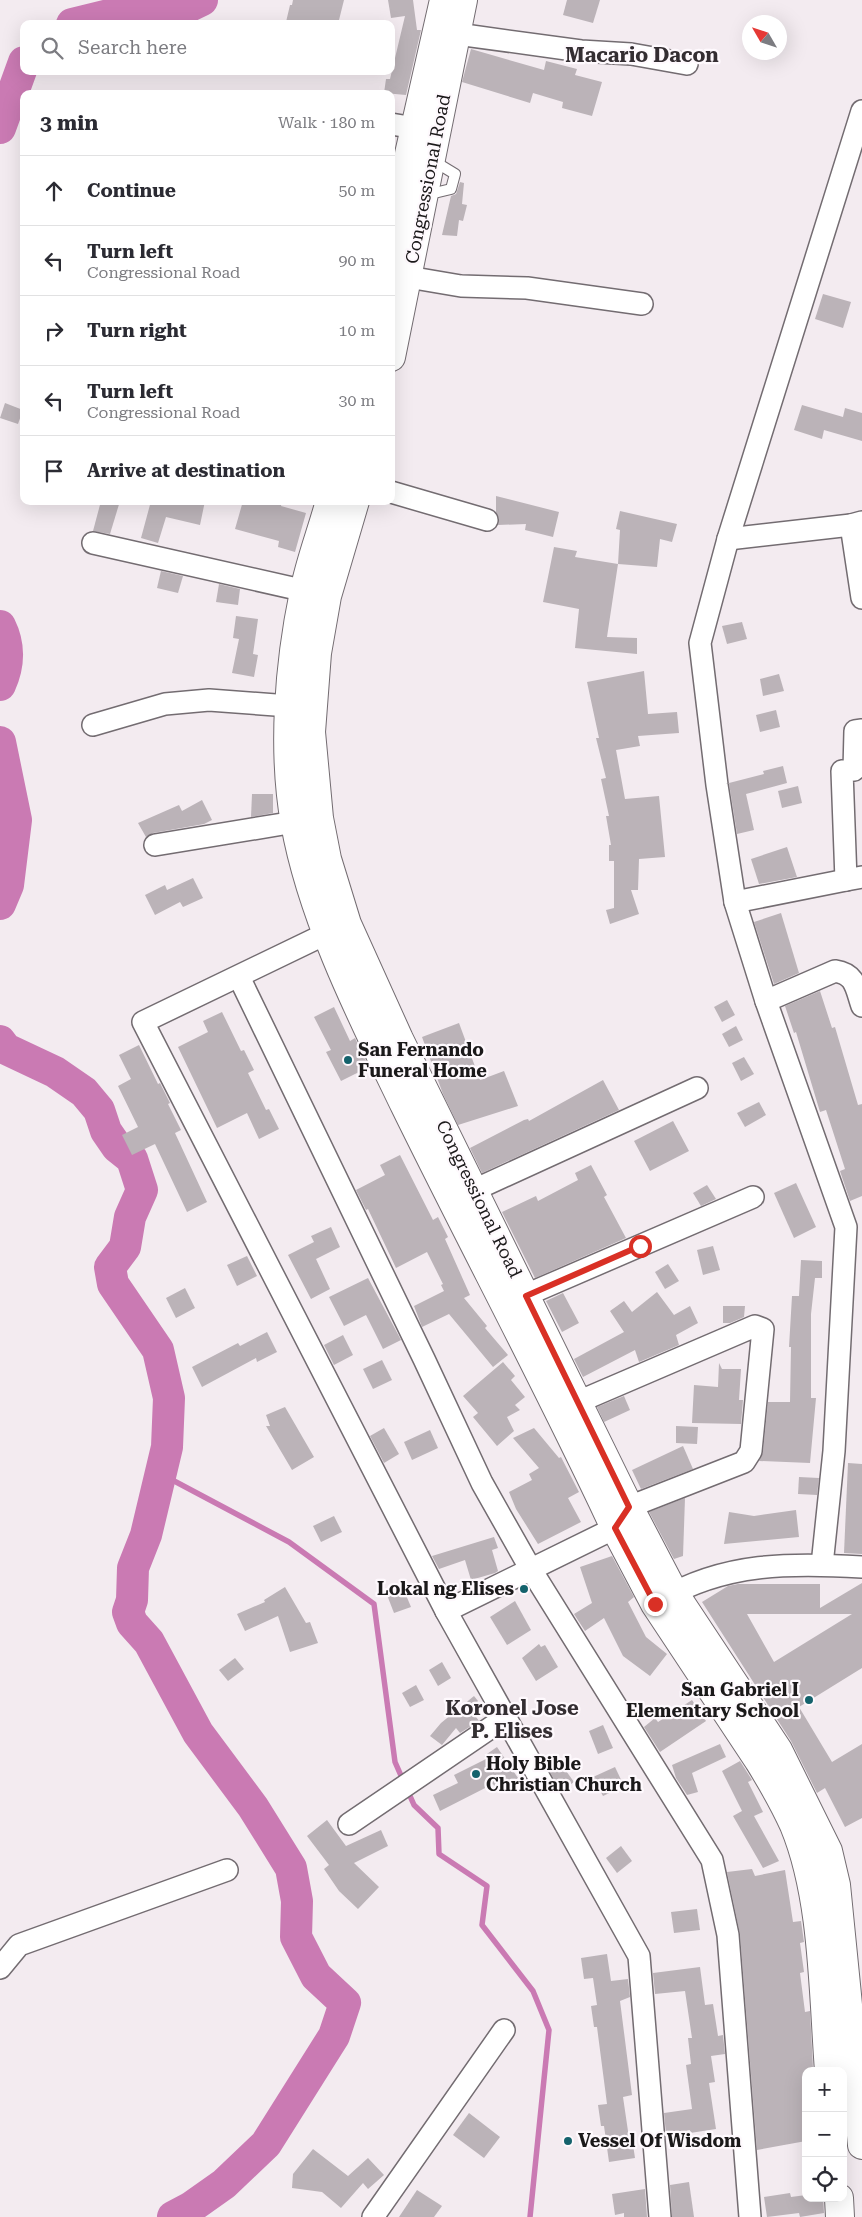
<!DOCTYPE html>
<meta charset="utf-8">
<style>
body{margin:0;font-family:"Roboto Serif",serif;background:#f2f2f3;color:#2b2b33}
.controls{position:absolute;right:15px;bottom:15px;display:grid;overflow:hidden;border-radius:10px;box-shadow:0 5px 20px #0002}
.controls button{width:45px;height:45px;display:grid;place-items:center;padding:0;border:0;border-bottom:1px solid #e1e1e2;background:#fff;color:#2b2b33;font:25px sans-serif}
.compass{position:absolute;left:742px;top:15px;width:45px;height:45px;border-radius:50%;background:#fff;box-shadow:0 5px 20px #0002;rotate:309deg}
.stop{position:absolute;width:15px;height:15px;margin:-11px;border:4px solid #d93025;border-radius:50%;background:#fff}
.stop.end{background:#d93025;border-color:#fff;box-shadow:0 1px 5px #0008}
.list{margin:0;padding:0;list-style:none}
h2{display:flex;justify-content:space-between;align-items:center;height:65px;margin:0;padding:0 20px;font-size:21px}
h2 small{font-size:16px;font-weight:400;color:#7c7c81}
.list li{display:grid;grid-template-columns:32px 1fr auto;gap:15px;align-items:center;box-sizing:border-box;height:70px;padding:0 20px;border-top:1px solid #e1e1e2}
.list b{display:block;font-size:19px;white-space:nowrap}
.list p{margin:0;font-size:16px;white-space:nowrap;color:#7c7c81}
.list em{font-size:16px;font-style:normal;color:#7c7c81}
.icon{flex:none;width:28px;height:28px;fill:none;stroke:currentColor;stroke-width:2;stroke-linecap:round;stroke-linejoin:round}
.map{position:relative;flex:none;width:862px;height:2217px;overflow:hidden}
.search{position:absolute;background:#fff;box-shadow:0 5px 20px #0002;left:20px;top:20px;width:375px;height:55px;display:flex;align-items:center;gap:12px;box-sizing:border-box;padding:0 18px;border-radius:10px;color:#7c7c81;font-size:19px}
.panel{position:absolute;background:#fff;box-shadow:0 5px 20px #0002;left:20px;top:90px;width:375px;height:415px;border-radius:10px}
.map>svg:first-child{display:block}
.lines{fill:none;stroke-linecap:round;stroke-linejoin:round}
.stream{stroke:#ca7ab3;stroke-width:5.5}
.river{stroke:#ca7ab3;stroke-width:32}
.building{fill:#bbb3b8;fill-rule:evenodd}
.service-casing{stroke:#736c71;stroke-width:12}
.minor-casing{stroke:#736c71;stroke-width:24}
.secondary-casing{stroke:#736c71;stroke-width:30}
.service{stroke:#fff;stroke-width:10}
.minor{stroke:#fff;stroke-width:21}
.secondary{stroke:#fff;stroke-width:28}
.route{stroke:#d93025;stroke-width:6}
.poi-dot{fill:#14626c;stroke:#fef9fd;stroke-width:2}
.labels{text-anchor:middle;stroke-width:4.5;stroke-linejoin:round;paint-order:stroke}
.street-label{font-size:18px;fill:#1b191a;stroke:#fef9fd}
.poi-label{font-size:18px;font-weight:bold;fill:#1b191a;stroke:#fef9fd;text-anchor:start}
.quarter-label{font-size:20px;font-weight:bold;fill:#342e32;stroke:#fef9fd}
</style>
<div class="map">
<svg width="862" height="2217" viewBox="0 0 862 2217">
<rect width="100%" height="100%" fill="#f3ebf0"/>
<g class="lines">
<!-- stream -->
<polyline class="stream" points="161,1474 289,1542 374,1604 395,1762 414,1805 438,1828 439,1854 487,1886 482,1925 533,1991 549,2030 530,2217"/>
<!-- river -->
<g class="river">
<polyline points="72,24 113,14 171,15 202,0"/>
<polyline points="0,128 24,62"/>
<path d="M0,626C10,646 9,665 0,685"/>
<polyline points="0,742 16,820 8,885 0,904"/>
<polyline points="0,1041 6,1049 55,1072 84,1092 99,1110 106,1131 117,1147 132,1159 142,1190 130,1217 125,1247 110,1267 113,1284 158,1350 169,1398 167,1447 146,1535 133,1568 132,1600 128,1612 132,1623 149,1642 198,1733 253,1807 291,1868 297,1901 296,1937 316,1976 345,2003 334,2036 266,2144 224,2184 190,2208 173,2217"/>
</g>
</g>
<!-- building -->
<g class="building">
<polygon points="293,0 344,0 338,24 286,22 290,5 292,5"/>
<polygon points="388,0 413,0 417,30 421,30 406,95 384,93 386,79 390,79 405,16 391,18"/>
<polygon points="567,0 600,0 593,23 563,15"/>
<polygon points="471,49 544,70 546,61 577,69 575,75 602,82 592,116 562,108 563,102 533,93 530,103 462,82"/>
<polygon points="460,182 464,183 462,204 467,205 463,221 459,220 457,236 442,235 451,196 456,194"/>
<polygon points="823,294 851,302 843,328 815,319"/>
<polygon points="5,403 23,410 18,424 0,418"/>
<polygon points="802,405 843,417 845,408 862,413 862,441 824,430 822,439 794,430"/>
<polygon points="496,496 559,512 553,537 525,530 526,524 498,525 499,518 496,512"/>
<polygon points="101,501 120,501 110,534 93,531"/>
<polygon points="151,501 205,501 200,525 166,517 158,543 141,538"/>
<polygon points="243,501 282,501 281,506 306,513 295,552 278,547 279,541 235,529"/>
<polygon points="620,511 677,524 672,542 660,539 657,567 618,564 620,530 616,529"/>
<polygon points="554,547 577,551 575,557 618,564 607,637 637,638 637,654 575,648 579,609 543,602"/>
<polygon points="161,571 183,576 178,593 157,588"/>
<polygon points="219,584 240,589 238,605 216,602"/>
<polygon points="236,616 258,619 253,654 258,655 254,677 232,673 239,639 233,638"/>
<polygon points="742,622 747,639 727,644 722,626"/>
<polygon points="644,671 648,714 677,712 679,733 638,736 640,746 616,750 625,799 659,796 665,857 639,859 638,890 631,890 639,914 610,924 606,910 614,908 614,861 609,861 609,845 611,845 606,816 609,816 601,779 606,778 596,738 599,738 587,682"/>
<polygon points="779,674 784,691 763,696 760,679"/>
<polygon points="776,710 780,727 760,732 756,715"/>
<polygon points="783,766 787,783 746,794 754,830 737,834 729,783 764,774 763,771"/>
<polygon points="798,786 802,803 782,808 778,791"/>
<polygon points="252,794 273,794 273,813 251,817"/>
<polygon points="202,800 212,820 204,824 153,833 146,837 138,823 179,805 182,811"/>
<polygon points="787,847 797,877 759,884 751,859"/>
<polygon points="193,878 203,898 183,907 180,902 155,915 145,895 165,885 167,890"/>
<polygon points="781,913 799,973 774,984 754,922"/>
<polygon points="820,991 832,1028 835,1027 858,1105 862,1104 862,1196 850,1201 840,1171 845,1169 826,1110 820,1112 796,1032 794,1033 785,1006"/>
<polygon points="727,1000 735,1015 722,1022 714,1007"/>
<polygon points="334,1007 350,1041 355,1038 369,1067 341,1081 326,1052 331,1050 314,1017"/>
<polygon points="222,1012 241,1051 244,1050 254,1070 248,1073 266,1110 269,1109 279,1129 259,1139 247,1113 217,1128 178,1047 208,1032 203,1021"/>
<polygon points="459,1023 480,1080 504,1071 518,1106 458,1125 443,1094 422,1037"/>
<polygon points="736,1026 743,1040 729,1047 722,1034"/>
<polygon points="139,1045 158,1084 160,1083 170,1103 168,1104 181,1130 175,1133 207,1202 187,1212 155,1144 132,1155 122,1135 138,1127 118,1086 131,1079 119,1055"/>
<polygon points="744,1057 754,1074 741,1081 732,1063"/>
<polygon points="603,1080 619,1110 482,1173 470,1148 524,1120 528,1119 529,1121"/>
<polygon points="759,1102 766,1115 745,1127 737,1113"/>
<polygon points="673,1121 689,1151 650,1171 634,1141"/>
<polygon points="400,1155 433,1220 438,1217 448,1237 445,1239 470,1295 464,1298 487,1326 485,1328 508,1355 493,1367 449,1314 422,1327 414,1306 444,1291 441,1285 443,1284 427,1252 396,1268 368,1209 366,1210 356,1190 385,1175 380,1165"/>
<polygon points="591,1165 607,1195 604,1197 626,1238 535,1278 502,1212 536,1196 538,1201 578,1180 575,1173"/>
<polygon points="796,1183 816,1227 794,1238 774,1193"/>
<polygon points="707,1185 716,1199 701,1206 693,1193"/>
<polygon points="331,1227 340,1247 316,1259 330,1289 311,1299 288,1255 314,1242 311,1236"/>
<polygon points="713,1246 720,1270 703,1275 697,1250"/>
<polygon points="247,1256 257,1276 237,1286 227,1265"/>
<polygon points="801,1260 822,1261 822,1278 815,1278 811,1314 811,1398 816,1398 810,1463 759,1461 763,1452 768,1402 790,1402 791,1347 789,1347 792,1296 799,1296"/>
<polygon points="668,1264 679,1281 665,1289 655,1272"/>
<polygon points="368,1278 401,1340 383,1349 366,1315 344,1326 329,1297"/>
<polygon points="185,1288 195,1308 176,1318 166,1298"/>
<polygon points="657,1292 674,1315 690,1306 698,1323 676,1335 679,1345 639,1362 635,1350 583,1377 574,1359 624,1332 610,1311 624,1301 632,1312"/>
<polygon points="563,1293 579,1323 562,1332 546,1301"/>
<polygon points="723,1306 745,1306 744,1317 730,1323 723,1323"/>
<polygon points="267,1332 277,1352 257,1362 256,1358 202,1387 192,1367 238,1343 240,1346"/>
<polygon points="343,1335 353,1355 334,1365 324,1345"/>
<polygon points="382,1360 392,1380 373,1389 363,1369"/>
<polygon points="503,1362 515,1376 511,1380 525,1397 515,1405 520,1410 507,1417 514,1431 497,1446 473,1417 478,1413 463,1396"/>
<polygon points="719,1363 722,1369 741,1369 739,1400 743,1400 741,1424 692,1423 694,1385 718,1387"/>
<polygon points="624,1396 630,1410 604,1422 597,1407"/>
<polygon points="285,1407 314,1457 292,1470 266,1426 270,1426 266,1415"/>
<polygon points="676,1426 698,1427 697,1444 676,1443"/>
<polygon points="384,1428 399,1454 384,1463 370,1436"/>
<polygon points="534,1428 559,1458 561,1457 579,1492 568,1498 581,1522 538,1544 516,1509 509,1492 532,1480 529,1474 539,1468 513,1438"/>
<polygon points="430,1430 438,1448 412,1460 404,1442"/>
<polygon points="683,1446 693,1469 641,1489 632,1470"/>
<polygon points="848,1463 862,1464 862,1554 844,1553"/>
<polygon points="799,1477 819,1478 817,1495 798,1494"/>
<polygon points="685,1498 683,1556 674,1559 649,1512"/>
<polygon points="796,1510 799,1537 724,1544 729,1512 754,1516"/>
<polygon points="334,1516 342,1532 321,1542 313,1526"/>
<polygon points="494,1537 498,1548 492,1550 498,1571 495,1573 471,1580 465,1560 439,1569 432,1556"/>
<polygon points="612,1556 634,1597 628,1602 646,1637 667,1654 650,1676 623,1656 604,1618 585,1631 574,1614 592,1603 580,1567"/>
<path d="M862,1583V1668L799,1707L832,1762L862,1744V1818L845,1827L825,1788L817,1793L791,1741L702,1602L728,1586L738,1584H820V1608ZM747,1614H852L774,1662Z"/>
<polygon points="285,1587 306,1623 310,1622 318,1643 290,1652 278,1616 245,1631 237,1614 265,1602 264,1600"/>
<polygon points="403,1588 411,1607 394,1613 387,1595"/>
<polygon points="515,1601 531,1630 507,1645 490,1617"/>
<polygon points="539,1644 541,1647 545,1645 558,1667 536,1681 522,1658"/>
<polygon points="235,1658 244,1669 228,1681 219,1670"/>
<polygon points="442,1662 451,1678 438,1686 429,1670"/>
<polygon points="416,1685 424,1700 410,1707 402,1693"/>
<polygon points="474,1696 478,1701 471,1710 479,1721 460,1733 456,1728 442,1745 430,1736 441,1723"/>
<polygon points="692,1700 706,1721 660,1752 644,1727 655,1718 658,1722"/>
<polygon points="603,1725 613,1748 598,1754 589,1731"/>
<polygon points="720,1744 726,1757 692,1773 698,1792 687,1795 676,1778 672,1765"/>
<polygon points="497,1747 518,1778 498,1791 493,1784 440,1811 433,1795 458,1783 454,1775 486,1759 484,1756"/>
<polygon points="559,1761 574,1782 561,1791 548,1769"/>
<polygon points="740,1761 752,1780 748,1782 763,1812 754,1816 779,1861 763,1868 733,1816 742,1811 722,1771"/>
<polygon points="615,1767 624,1786 603,1796 593,1777"/>
<polygon points="327,1820 346,1846 381,1830 388,1846 354,1863 379,1887 358,1909 339,1891 324,1869 329,1865 307,1836"/>
<polygon points="621,1846 632,1861 617,1873 606,1858"/>
<polygon points="752,1869 755,1876 785,1870 793,1922 801,1921 804,1942 800,1943 804,1972 800,1973 805,2012 810,2011 813,2068 806,2069 806,2141 757,2150 740,1934 727,1872"/>
<polygon points="697,1909 700,1930 674,1933 671,1912"/>
<polygon points="607,1954 611,1981 628,1979 630,1997 620,2001 632,2095 623,2097 629,2138 632,2138 635,2158 609,2162 604,2126 601,2126 598,2105 607,2104 597,2027 594,2027 591,2006 597,2005 593,1978 584,1979 581,1958"/>
<polygon points="700,1967 705,2005 713,2004 718,2036 723,2035 725,2054 711,2056 715,2082 709,2083 716,2129 690,2133 690,2130 666,2134 664,2113 692,2109 686,2065 691,2064 688,2038 692,2038 685,1991 655,1994 653,1973"/>
<polygon points="469,2113 500,2137 484,2158 453,2135"/>
<polygon points="313,2149 348,2176 368,2158 384,2175 368,2189 363,2183 341,2208 322,2192 292,2188 293,2174"/>
<polygon points="689,2182 694,2217 672,2217 670,2185"/>
<polygon points="645,2189 647,2217 624,2217 624,2213 615,2215 612,2194"/>
<polygon points="417,2190 442,2206 434,2217 399,2217"/>
<polygon points="790,2193 791,2197 806,2195 806,2198 823,2198 824,2213 800,2217 799,2213 767,2217 764,2197"/>
</g>
<g class="lines">
<!-- service casing -->
<g class="service-casing">
<polyline id="service" points="426,195 451,189 455,174 432,160"/>
</g>
<!-- minor casing -->
<g class="minor-casing">
<g id="minor">
<polyline points="457,34 581,51 631,54 687,64"/>
<polyline points="391,124 415,128"/>
<polyline points="408,277 461,286 527,288 642,304"/>
<polyline points="391,492 487,520"/>
<polyline points="851,525 862,598"/>
<polyline points="728,539 851,525 862,522"/>
<polyline points="93,543 319,594"/>
<polyline points="93,725 165,704 209,700 289,706"/>
<polyline points="862,730 855,731 854,770 842,771 846,880 862,877"/>
<polyline points="155,845 295,822"/>
<polyline points="735,902 846,880"/>
<polyline points="340,927 143,1022 446,1611 639,1956 660,2217"/>
<polyline points="239,977 424,1359 482,1483 530,1568 712,1860 728,1935 750,2217"/>
<path d="M766,1001L835,971C856,974 856,989 862,1006"/>
<polyline points="461,1196 697,1088"/>
<polyline points="526,1295 753,1197"/>
<polyline points="822,1565 834,1451 846,1227 766,1001 735,902 717,785 700,643 728,539 862,111"/>
<path d="M661,1600C725,1562 791,1563 862,1567"/>
<polyline points="446,1611 615,1528 629,1507 744,1462 751,1451 763,1329 755,1326 578,1402"/>
<polyline points="349,1824 505,1718"/>
<polyline points="0,1968 19,1945 227,1870"/>
<polyline points="373,2217 504,2030"/>
</g>
</g>
<!-- secondary casing -->
<g class="secondary-casing">
<g id="secondary">
<polyline points="394,256 409,154 444,0"/>
<polyline points="391,357 463,0"/>
<path d="M330,501C322,531 310,561 304,592C289,664 282,750 295,823C312,919 363,1019 405,1106C474,1247 549,1386 615,1528L655,1604L759,1761C772,1782 784,1803 794,1825C824,1897 823,1993 829,2071"/>
<polyline points="355,501 327,596 317,653 311,732 319,818 327,859 347,924 399,1039 629,1507 674,1593 778,1750 828,1851 836,1885 862,2145"/>
<polyline points="839,2198 840,2217"/>
</g>
</g>
<!-- service -->
<use href="#service" class="service"/>
<!-- minor -->
<use href="#minor" class="minor"/>
<!-- secondary -->
<use href="#secondary" class="secondary"/>
</g>
<g class="lines">
<!-- route -->
<polyline class="route" points="640,1246 526,1296 629,1507 615,1528 655,1604"/>
</g>
<!-- markers -->
<g class="poi-dot">
<circle cx="348" cy="1060" r="5"/>
<circle cx="524" cy="1589" r="5"/>
<circle cx="809" cy="1700" r="5"/>
<circle cx="476" cy="1774" r="5"/>
<circle cx="568" cy="2141" r="5"/>
</g>
<g class="labels">
<!-- street labels -->
<g class="street-label">
<text transform="translate(428 179) rotate(-79)" y="6">Congressional Road</text>
<text transform="translate(479 1199) rotate(64)" y="6">Congressional Road</text>
</g>
<!-- poi labels -->
<g class="poi-label">
<text x="358" y="1056">San Fernando<tspan x="358" dy="21">Funeral Home</tspan></text>
<text x="514" y="1595" text-anchor="end">Lokal ng Elises</text>
<text x="799" y="1696" text-anchor="end">San Gabriel I<tspan x="799" dy="21">Elementary School</tspan></text>
<text x="486" y="1770">Holy Bible<tspan x="486" dy="21">Christian Church</tspan></text>
<text x="578" y="2147">Vessel Of Wisdom</text>
</g>
<!-- quarter labels -->
<g class="quarter-label">
<text x="642" y="62">Macario Dacon</text>
<text x="512" y="1715">Koronel Jose<tspan x="512" dy="23">P. Elises</tspan></text>
</g>
</g>
</svg>
<div class="controls">
<button>+</button>
<button>−</button>
<button><svg class="icon" aria-label="locate" viewBox="0 0 24 24"><circle cx="12" cy="12" r="6"/><path d="M12 2v4M12 18v4M2 12h4M18 12h4"/></svg></button>
</div>
<svg class="compass" viewBox="-18 -18 36 36"><path d="M0-13l5 13h-10z" fill="#e53935"/><path d="M0 13l5-13h-10z" fill="#7c7c81"/></svg>
<div class="stop" style="left:640px;top:1246px"></div>
<div class="stop end" style="left:655px;top:1604px"></div>
<div class="search"><svg class="icon" aria-label="search" viewBox="0 0 24 24"><circle cx="10" cy="10" r="6"/><path d="M15 15l6 6"/></svg>Search here</div>
<section class="panel">
<h2>3 min<small>Walk · 180 m</small></h2>
<ul class="list">
<li><svg class="icon" aria-label="ahead" viewBox="0 0 24 24"><path d="M12 20V5M6 11l6-6 6 6"/></svg><div><b>Continue</b></div><em>50 m</em></li>
<li><svg class="icon" aria-label="left" viewBox="0 0 24 24"><path d="M17 20v-9H6M10 6l-5 5 5 5"/></svg><div><b>Turn left</b><p>Congressional Road</p></div><em>90 m</em></li>
<li><svg class="icon" aria-label="right" viewBox="0 0 24 24"><path d="M7 20v-9h11M14 6l5 5-5 5"/></svg><div><b>Turn right</b></div><em>10 m</em></li>
<li><svg class="icon" aria-label="left" viewBox="0 0 24 24"><path d="M17 20v-9H6M10 6l-5 5 5 5"/></svg><div><b>Turn left</b><p>Congressional Road</p></div><em>30 m</em></li>
<li><svg class="icon" aria-label="arrive" viewBox="0 0 24 24"><path d="M6 21V4h12l-3 4 3 4H6"/></svg><div><b>Arrive at destination</b></div></li>
</ul>
</section>
</div>
